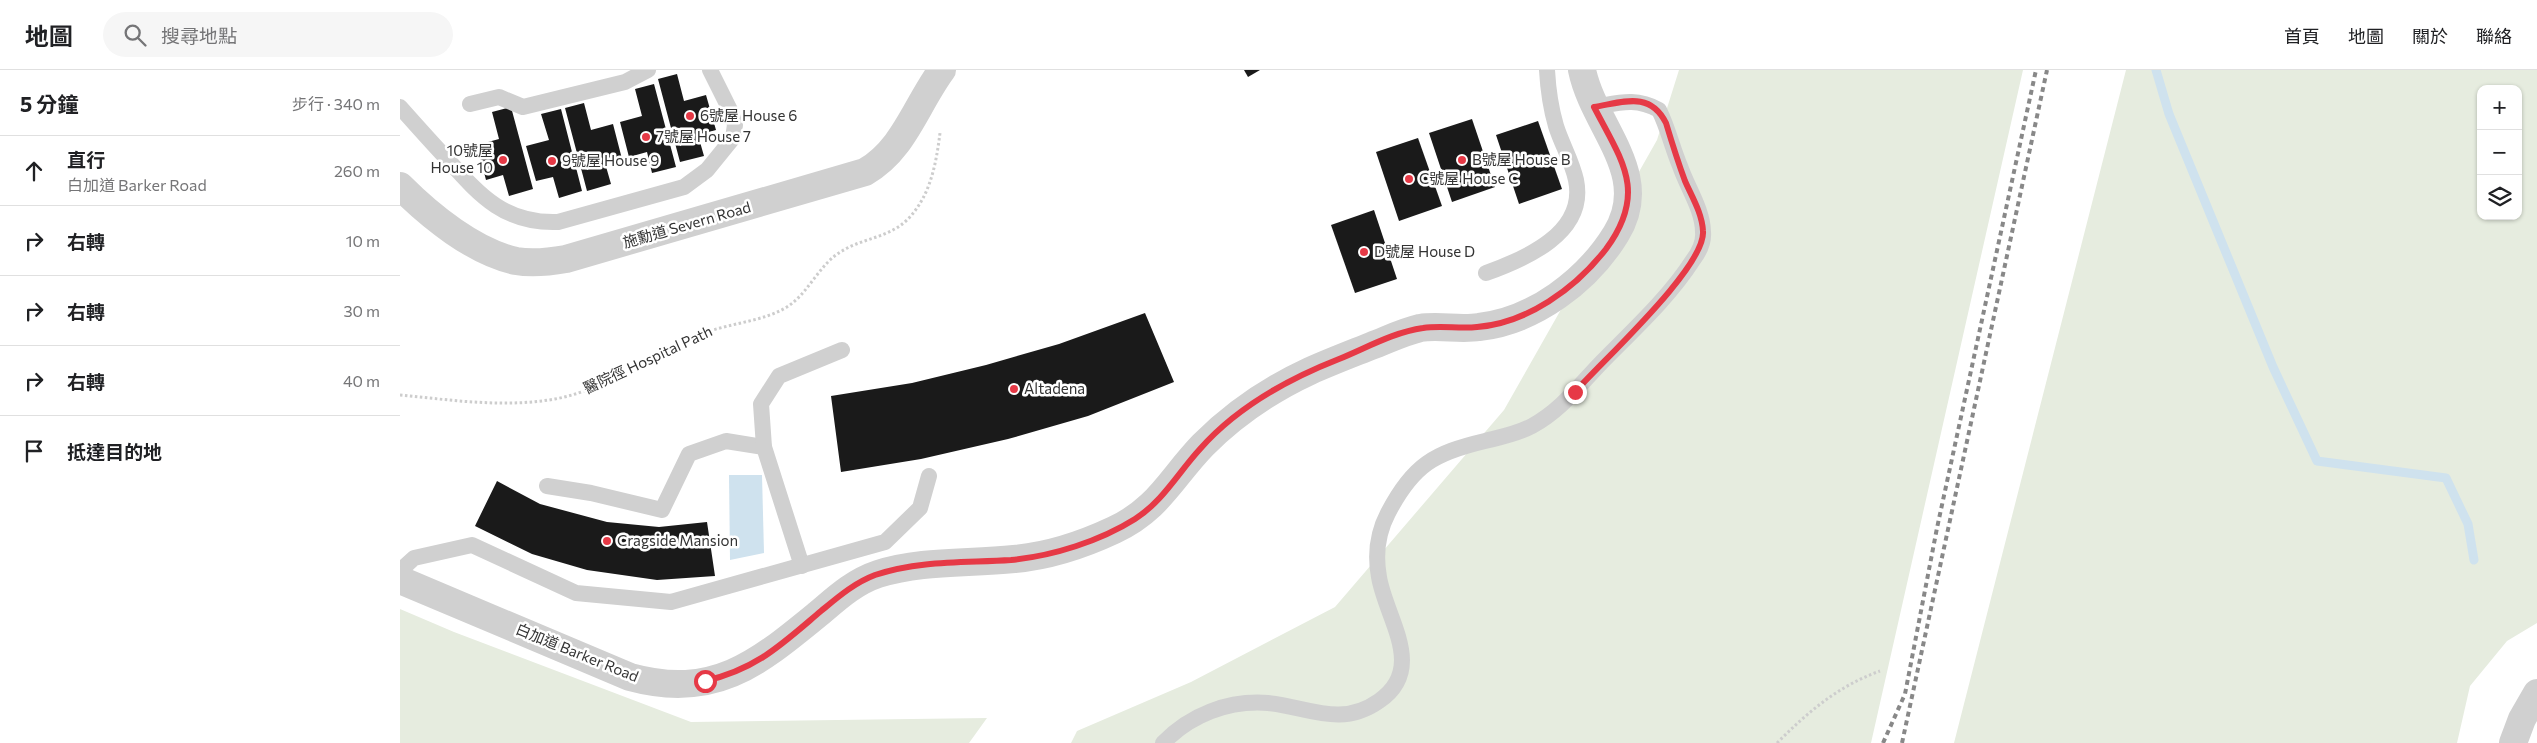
<!DOCTYPE html>
<html lang="zh-TW">
<meta charset="utf-8">
<style>
body{margin:0;font-family:Commissioner,"Noto Sans TC",sans-serif;background:#f6f6f6;color:#202124}
.controls{position:absolute;right:15px;top:15px;display:grid;overflow:hidden;border-radius:10px;box-shadow:0 1px 4px #0004}
.controls button{width:45px;height:45px;display:grid;place-items:center;padding:0;border:0;border-bottom:1px solid #e0e0e0;background:#fff;color:#202124;font:25px sans-serif}
.stop{position:absolute;width:15px;height:15px;margin:-11px;border:4px solid #e63946;border-radius:50%;background:#fff}
.stop.end{background:#e63946;border-color:#fff;box-shadow:0 1px 5px #0008}
.list{margin:0;padding:0;list-style:none}
h2{display:flex;justify-content:space-between;align-items:center;height:65px;margin:0;padding:0 20px;font-size:21px}
h2 small{font-size:16px;font-weight:400;color:#757577}
.list li{display:grid;grid-template-columns:32px 1fr auto;gap:15px;align-items:center;box-sizing:border-box;height:70px;padding:0 20px;border-top:1px solid #e0e0e0}
.list b{display:block;font-size:19px;white-space:nowrap}
.list p{margin:0;font-size:16px;white-space:nowrap;color:#757577}
.list em{font-size:16px;font-style:normal;color:#757577}
.icon{flex:none;width:28px;height:28px;fill:none;stroke:currentColor;stroke-width:2;stroke-linecap:round;stroke-linejoin:round}
.map{position:relative;flex:none;width:2137px;height:673px;overflow:hidden}
header{display:flex;align-items:center;gap:30px;box-sizing:border-box;height:70px;padding:0 25px;background:#fff;border-bottom:1px solid #e0e0e0}
header strong{font-size:24px}
nav{display:flex;gap:28px;margin-inline-start:auto;font-size:18px}
.search{width:350px;height:45px;background:#f6f6f6;display:flex;align-items:center;gap:12px;box-sizing:border-box;padding:0 18px;border-radius:28px;color:#757577;font-size:19px}
main{display:flex}
aside{flex:1;background:#fff}
.map>svg:first-child{display:block}
.green{fill:#e6ecdf;fill-rule:evenodd}
.water{fill:#cfe2ee}
.lines{fill:none;stroke-linecap:round;stroke-linejoin:round}
.stream{stroke:#cfe2ee;stroke-width:9}
.building{fill:#1a1a1a}
.path{stroke:#cdcdcd;stroke-width:3;stroke-dasharray:2.5 2.5;stroke-linecap:butt}
.lane{stroke:#d0d0d0;stroke-width:16}
.street{stroke:#d0d0d0;stroke-width:28}
.rail{stroke:#888;stroke-width:4;stroke-dasharray:5 4;stroke-linecap:butt}
.route{stroke:#e63946;stroke-width:6}
.poi-dot{fill:#e63946;stroke:#fff;stroke-width:2}
.labels{text-anchor:middle;stroke-width:5;stroke-linejoin:round;paint-order:stroke}
.poi-label{font-size:15px;fill:#333;stroke:#fff;text-anchor:start}
.street-label{font-size:15px;fill:#333;stroke:#fff}
</style>
<header>
<strong>地圖</strong>
<div class="search"><svg class="icon" aria-label="search" viewBox="0 0 24 24"><circle cx="10" cy="10" r="6"/><path d="M15 15l6 6"/></svg>搜尋地點</div>
<nav><a>首頁</a><a>地圖</a><a>關於</a><a>聯絡</a></nav>
</header>
<main>
<aside>
<h2>5 分鐘<small>步行 · 340 m</small></h2>
<ul class="list">
<li><svg class="icon" aria-label="ahead" viewBox="0 0 24 24"><path d="M12 20V5M6 11l6-6 6 6"/></svg><div><b>直行</b><p>白加道 Barker Road</p></div><em>260 m</em></li>
<li><svg class="icon" aria-label="right" viewBox="0 0 24 24"><path d="M7 20v-9h11M14 6l5 5-5 5"/></svg><div><b>右轉</b></div><em>10 m</em></li>
<li><svg class="icon" aria-label="right" viewBox="0 0 24 24"><path d="M7 20v-9h11M14 6l5 5-5 5"/></svg><div><b>右轉</b></div><em>30 m</em></li>
<li><svg class="icon" aria-label="right" viewBox="0 0 24 24"><path d="M7 20v-9h11M14 6l5 5-5 5"/></svg><div><b>右轉</b></div><em>40 m</em></li>
<li><svg class="icon" aria-label="arrive" viewBox="0 0 24 24"><path d="M6 21V4h12l-3 4 3 4H6"/></svg><div><b>抵達目的地</b></div></li>
</ul>
</aside>
<div class="map">
<svg width="2137" height="673" viewBox="0 0 2137 673">
<rect width="100%" height="100%" fill="#fff"/>
<!-- green -->
<g class="green">
<polygon points="1279,0 1623,0 1471,673 671,673 677,661 791,612 935,537 1104,340 1257,70"/>
<path d="M1726,0H2137V553L2107,571L2070,616L2057,673H1554ZM2081,19H2118V146H2081Z"/>
<polygon points="0,539 54,562 291,652 587,648 569,673 0,673"/>
</g>
<!-- water -->
<polygon class="water" points="329,405 362,405 364,483 330,490"/>
<g class="lines">
<!-- stream -->
<polyline class="stream" points="1756,0 1769,44 1873,297 1917,391 2046,408 2068,454 2074,490"/>
</g>
<!-- building -->
<g class="building">
<polygon points="844,0 860,0 848,7"/>
<polygon points="277,4 284,31 306,25 316,60 298,65 304,86 280,92 258,9"/>
<polygon points="254,14 276,97 252,103 247,82 229,87 220,52 242,46 235,19"/>
<polygon points="184,33 191,60 213,54 222,89 205,93 211,114 187,121 165,38"/>
<polygon points="111,37 133,119 109,126 103,105 86,110 77,75 99,69 92,42"/>
<polygon points="161,39 182,121 159,128 153,107 136,111 126,76 149,70 141,44"/>
<polygon points="1072,49 1095,117 1052,132 1029,63"/>
<polygon points="1138,51 1162,119 1119,134 1096,65"/>
<polygon points="1018,68 1042,136 999,151 976,82"/>
<polygon points="974,140 997,209 955,223 931,155"/>
<polygon points="745,243 774,312 688,346 608,369 521,389 441,402 431,326 512,313 586,295 659,274"/>
<polygon points="97,411 140,434 207,452 259,457 307,452 315,506 257,510 187,500 132,484 75,456"/>
</g>
<g class="lines">
<!-- path -->
<g class="path">
<path d="M0,325C51,330 104,338 155,329C210,319 255,281 307,262C332,253 364,251 387,237C409,223 419,194 442,181C463,168 488,168 507,150C530,127 536,95 540,63"/>
<path d="M1377,673C1408,642 1438,616 1480,601"/>
</g>
<!-- lane -->
<g class="lane">
<polyline points="70,34 99,27 123,37 225,12 248,0"/>
<path d="M0,37C16,55 32,73 49,91C81,127 106,154 158,152L284,117L307,100L333,68L335,55L331,42L310,0"/>
<path d="M1086,203C1125,189 1187,163 1176,110C1172,91 1162,75 1156,56C1151,39 1148,18 1147,0"/>
<polyline points="147,416 191,423 262,440 289,384 326,371 364,377"/>
<polyline points="402,496 364,377 361,334 379,306 442,280"/>
<polyline points="0,501 14,488 72,475 176,523 271,532 485,472 520,438 529,406"/>
<path d="M763,673C790,645 828,630 868,633C908,637 941,658 979,631C1027,598 986,549 979,507C975,485 978,462 988,443C1013,395 1034,383 1085,371C1101,367 1117,364 1132,356C1160,341 1178,317 1199,295C1231,262 1268,229 1293,190C1299,182 1304,172 1303,162C1303,140 1287,117 1280,96C1272,77 1268,58 1259,40C1235,27 1219,33 1194,37"/>
</g>
<!-- street -->
<g class="street">
<path d="M0,116C30,146 74,182 116,191C133,194 149,192 166,189L465,102C504,80 516,35 542,0"/>
<path d="M0,510L230,607C314,630 357,594 418,544C437,528 454,512 478,504C522,490 568,494 614,489C649,486 682,475 714,460C759,439 771,408 803,375C834,344 871,319 910,301C930,292 951,284 971,276C987,270 1003,262 1020,258C1039,255 1060,260 1079,257C1134,251 1187,211 1216,164C1253,104 1194,58 1182,0"/>
<polyline points="2113,673 2122,649 2137,623"/>
</g>
<!-- rail -->
<g class="rail">
<polyline points="1483,673 1505,624 1537,458 1636,0"/>
<polyline points="1502,673 1647,0"/>
</g>
</g>
<g class="lines">
<!-- route -->
<path class="route" d="M305,611C357,599 382,574 421,541C438,527 454,513 475,505C520,490 565,493 611,490C653,486 700,471 735,449C763,431 778,403 800,379C836,338 888,309 939,289C966,278 994,262 1023,258C1041,255 1059,259 1077,257C1127,253 1175,219 1206,179C1248,122 1222,91 1194,37C1224,32 1250,21 1266,53C1272,73 1278,92 1285,111C1292,127 1302,143 1303,161C1306,197 1201,292 1175,322"/>
</g>
<!-- markers -->
<g class="poi-dot">
<circle cx="290" cy="46" r="5"/>
<circle cx="246" cy="67" r="5"/>
<circle cx="103" cy="90" r="5"/>
<circle cx="1062" cy="90" r="5"/>
<circle cx="152" cy="91" r="5"/>
<circle cx="1009" cy="109" r="5"/>
<circle cx="964" cy="182" r="5"/>
<circle cx="614" cy="319" r="5"/>
<circle cx="207" cy="471" r="5"/>
</g>
<g class="labels">
<!-- poi labels -->
<g class="poi-label">
<text x="300" y="51">6號屋 House 6</text>
<text x="256" y="72">7號屋 House 7</text>
<text x="93" y="86" text-anchor="end">10號屋<tspan x="93" dy="17">House 10</tspan></text>
<text x="1072" y="95">B號屋 House B</text>
<text x="162" y="96">9號屋 House 9</text>
<text x="1019" y="114">C號屋 House C</text>
<text x="974" y="187">D號屋 House D</text>
<text x="624" y="324">Altadena</text>
<text x="217" y="476">Cragside Mansion</text>
</g>
<!-- street labels -->
<g class="street-label">
<text transform="translate(287 155) rotate(-16)" y="5">施勳道 Severn Road</text>
<text transform="translate(248 290) rotate(-25)" y="5">醫院徑 Hospital Path</text>
<text transform="translate(177 583) rotate(22)" y="5">白加道 Barker Road</text>
</g>
</g>
</svg>
<div class="controls">
<button>+</button>
<button>−</button>
<button><svg class="icon" aria-label="layers" viewBox="0 0 24 24"><path d="M12 4l9 5-9 5-9-5zM3 14l9 5 9-5"/></svg></button>
</div>
<div class="stop" style="left:305px;top:611px"></div>
<div class="stop end" style="left:1175px;top:322px"></div>
</div>
</main>
